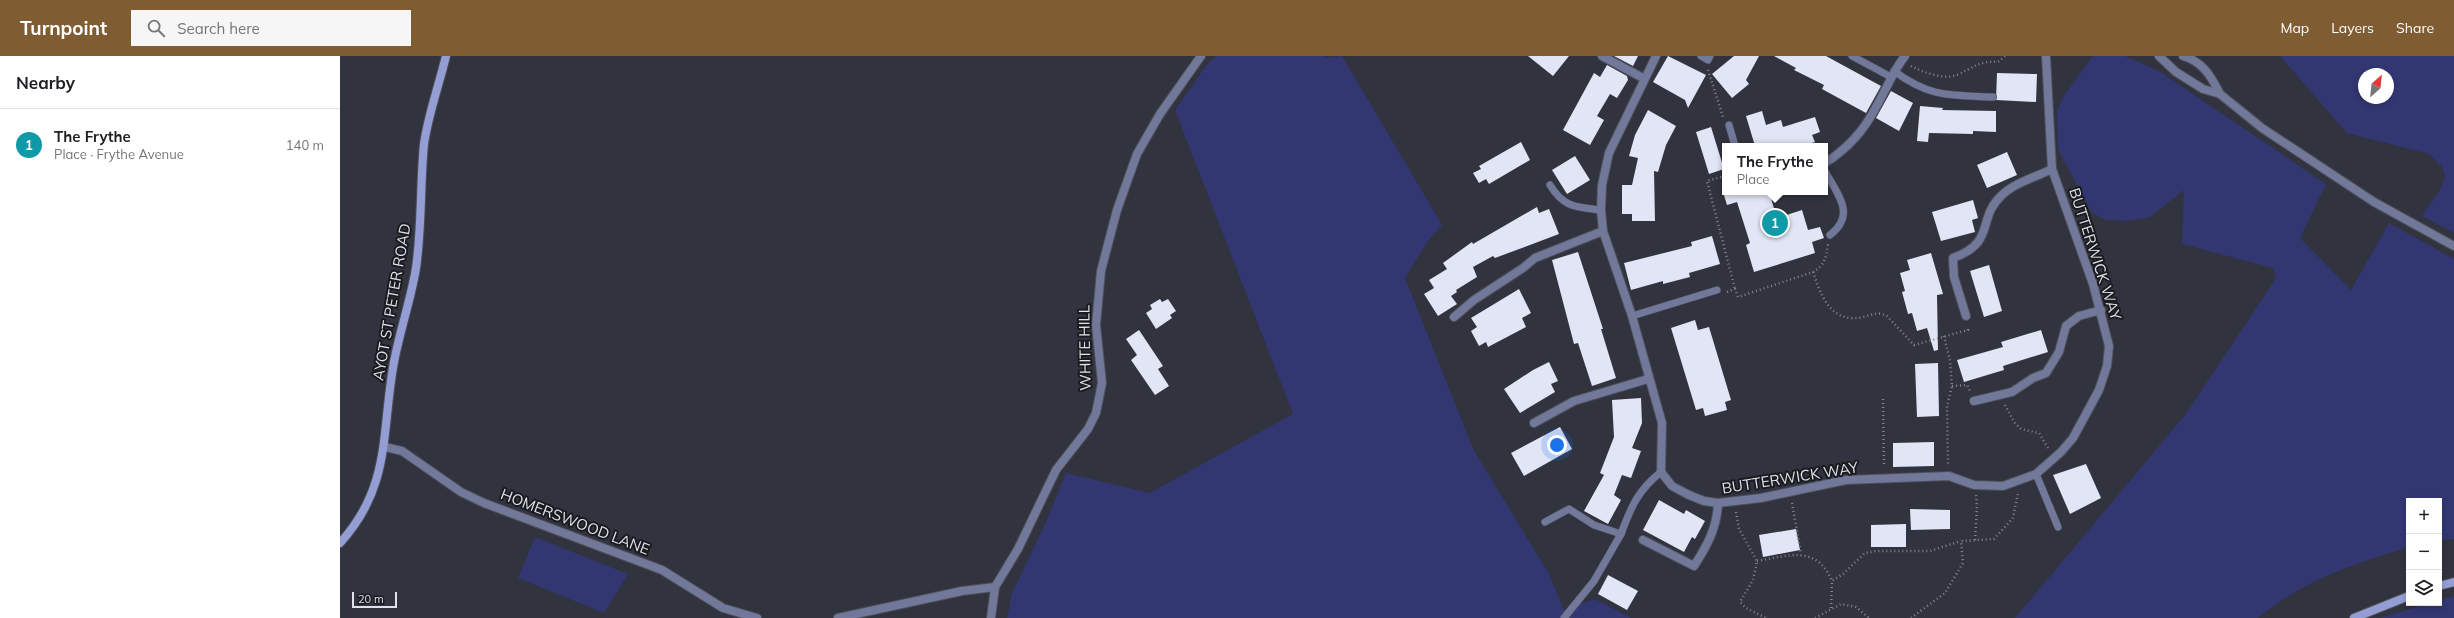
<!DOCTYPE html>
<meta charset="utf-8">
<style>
body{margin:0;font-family:Mulish,sans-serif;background:#f6f6f6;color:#202124}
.controls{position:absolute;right:12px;bottom:12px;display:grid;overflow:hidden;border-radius:0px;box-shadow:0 2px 6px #0003}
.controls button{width:36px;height:36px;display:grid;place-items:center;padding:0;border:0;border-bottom:1px solid #e0e0e0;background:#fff;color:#202124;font:20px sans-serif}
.compass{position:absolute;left:2018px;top:12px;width:36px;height:36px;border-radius:50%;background:#fff;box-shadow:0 2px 6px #0003;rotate:27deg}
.scale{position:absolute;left:12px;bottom:10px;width:45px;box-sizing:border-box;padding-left:4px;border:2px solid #e0e1e9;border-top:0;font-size:11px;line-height:14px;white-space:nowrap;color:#e0e1e9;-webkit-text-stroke:3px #1a1b20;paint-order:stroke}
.you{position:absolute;left:1217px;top:389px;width:14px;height:14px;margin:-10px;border:3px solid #fff;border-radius:50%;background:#1a73e8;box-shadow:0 0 0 6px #1a73e833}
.badge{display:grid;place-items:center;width:26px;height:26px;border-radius:50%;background:#805c33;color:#fff;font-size:13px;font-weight:700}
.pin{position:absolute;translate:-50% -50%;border:2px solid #fff;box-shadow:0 1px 4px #0006}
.popup{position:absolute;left:1382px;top:87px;width:106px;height:52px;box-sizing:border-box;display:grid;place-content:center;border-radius:0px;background:#fff;filter:drop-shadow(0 1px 3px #0005);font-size:13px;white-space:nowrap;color:#757577}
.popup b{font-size:15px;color:#202124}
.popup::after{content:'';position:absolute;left:50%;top:100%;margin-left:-8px;border:8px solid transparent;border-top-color:#fff}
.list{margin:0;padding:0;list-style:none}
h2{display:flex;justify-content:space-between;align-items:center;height:52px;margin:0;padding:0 16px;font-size:17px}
h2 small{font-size:13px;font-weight:400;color:#757577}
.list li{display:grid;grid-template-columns:26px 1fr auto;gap:12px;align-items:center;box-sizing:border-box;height:72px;padding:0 16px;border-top:1px solid #e0e0e0}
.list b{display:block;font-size:15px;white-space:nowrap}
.list p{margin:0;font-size:13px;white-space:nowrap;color:#757577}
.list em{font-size:13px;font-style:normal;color:#757577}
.icon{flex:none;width:22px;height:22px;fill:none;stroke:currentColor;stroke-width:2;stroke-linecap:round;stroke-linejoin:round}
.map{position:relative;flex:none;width:2114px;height:562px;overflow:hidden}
header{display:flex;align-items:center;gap:24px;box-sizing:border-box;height:56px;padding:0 20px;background:#805c33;color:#fff}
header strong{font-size:19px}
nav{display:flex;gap:22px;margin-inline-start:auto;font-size:14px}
.search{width:280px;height:36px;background:#f6f6f6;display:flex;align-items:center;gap:10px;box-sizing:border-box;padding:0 14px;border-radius:0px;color:#757577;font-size:15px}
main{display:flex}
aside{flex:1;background:#fff}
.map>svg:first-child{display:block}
.green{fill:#323772;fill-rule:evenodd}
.building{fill:#e1e5f6}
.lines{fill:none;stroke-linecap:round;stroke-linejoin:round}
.lane-casing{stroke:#4d4f59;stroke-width:8}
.street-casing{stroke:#4d4f59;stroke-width:10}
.secondary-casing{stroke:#4d4f59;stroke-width:10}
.path{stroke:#858690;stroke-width:2.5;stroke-dasharray:1 3;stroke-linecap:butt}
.lane{stroke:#71789a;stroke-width:7}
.street{stroke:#71789a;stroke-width:8}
.secondary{stroke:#949ed5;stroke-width:8}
.labels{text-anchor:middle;stroke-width:4;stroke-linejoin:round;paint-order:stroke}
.street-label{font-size:15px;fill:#e0e1e9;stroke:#1a1b20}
</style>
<header>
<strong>Turnpoint</strong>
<div class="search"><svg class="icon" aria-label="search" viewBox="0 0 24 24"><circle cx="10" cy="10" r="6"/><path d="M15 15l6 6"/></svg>Search here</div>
<nav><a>Map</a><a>Layers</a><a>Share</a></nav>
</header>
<main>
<aside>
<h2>Nearby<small></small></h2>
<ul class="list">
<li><span class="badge" style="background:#0f9aa8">1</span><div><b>The Frythe</b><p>Place · Frythe Avenue</p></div><em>140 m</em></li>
</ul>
</aside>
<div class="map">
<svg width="2114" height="562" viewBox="0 0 2114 562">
<rect width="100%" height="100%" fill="#31333e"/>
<!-- green -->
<g class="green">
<polygon points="877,0 985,0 986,2 1002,0 1102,169 1087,186 1065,222 1133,393 1208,516 1224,554 1255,543 1291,562 667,562 672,537 705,468 726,417 810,437 953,358 835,54 868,7"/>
<path d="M1753,0H1785L1819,15L1986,128L1960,182L2011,234L2049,167L2114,203V483L2099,485V445H2069V491C2014,508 1963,524 1918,562H1675L1845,359L1936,222L1933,212L1842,188L1844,134L1810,161L1787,165L1766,164L1752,157L1718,93L1717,55L1723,41Z"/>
<path d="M1940,0H2114V177L2082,160L2100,134L2105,120L2102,111L2089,98L2007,77ZM2024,18H2048V42H2024Z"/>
<polygon points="195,481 288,518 264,557 178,522"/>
<polygon points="2114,540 2114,562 2040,562 2090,547 2099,547 2099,545"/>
</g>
<!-- building -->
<g class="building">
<polygon points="1188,0 1229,0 1213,20"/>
<polygon points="1274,0 1298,0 1293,10"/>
<polygon points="1328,0 1366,19 1348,52 1345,44 1313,26"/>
<polygon points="1394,0 1419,0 1406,24 1409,28 1392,42 1372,18"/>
<polygon points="1434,0 1486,0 1541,30 1526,57 1482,33 1484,29 1454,14 1456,12"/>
<polygon points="1267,9 1287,20 1288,24 1277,42 1270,38 1257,60 1264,64 1250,89 1223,74 1254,17 1260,21"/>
<polygon points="1657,17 1697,18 1696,46 1656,44"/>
<polygon points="1551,35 1573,47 1559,75 1536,62"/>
<polygon points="1580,50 1603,52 1602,54 1656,55 1656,76 1633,75 1633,78 1589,77 1588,86 1577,85"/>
<polygon points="1308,54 1336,70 1326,89 1318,116 1314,115 1315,165 1292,165 1292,158 1282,158 1282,129 1292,129 1298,102 1289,100 1295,79"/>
<polygon points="1422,55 1426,69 1441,64 1443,71 1475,61 1480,76 1472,79 1475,86 1463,90 1415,90 1406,60"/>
<polygon points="1371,71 1384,113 1369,118 1356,76"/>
<polygon points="1181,86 1190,104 1149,128 1146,123 1139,127 1133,117 1141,113 1139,110"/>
<polygon points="1667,96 1677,119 1647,132 1637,109"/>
<polygon points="1235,100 1250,124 1227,138 1212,114"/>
<polygon points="1383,136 1429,136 1437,162 1462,154 1468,174 1480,171 1484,182 1472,186 1475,197 1414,216 1406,189 1410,187 1397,146 1387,149"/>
<polygon points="1633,144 1638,162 1632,164 1635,176 1601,185 1592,156"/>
<polygon points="1197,151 1199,157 1209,153 1219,178 1155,202 1153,200 1133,211 1137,221 1116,234 1117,236 1111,240 1117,248 1098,260 1084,238 1094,232 1089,224 1107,213 1103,207 1132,186 1133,188"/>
<polygon points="1372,180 1380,208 1349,217 1350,221 1323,228 1323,225 1291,234 1284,207 1352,190 1351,186"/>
<polygon points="1238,196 1263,273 1261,273 1276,322 1252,330 1238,287 1234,288 1212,204"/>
<polygon points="1591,197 1603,238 1597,239 1598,294 1594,295 1587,272 1577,275 1572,257 1568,258 1562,236 1565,235 1560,217 1570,214 1567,204"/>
<polygon points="1649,209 1662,255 1644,261 1630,215"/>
<polygon points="1179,233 1191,257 1182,262 1186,271 1148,291 1146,286 1139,290 1131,275 1137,271 1131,262"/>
<polygon points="820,243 822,246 828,243 836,255 830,259 832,262 816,273 806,257 812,253 810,249"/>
<polygon points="1355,264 1358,274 1369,271 1391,344 1385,346 1387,354 1365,360 1363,352 1356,354 1331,272"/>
<polygon points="799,274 823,310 818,313 829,330 815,339 791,304 797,299 786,283"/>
<polygon points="1701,274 1708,296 1663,310 1664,314 1624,326 1617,304 1663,291 1661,286"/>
<polygon points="1209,306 1218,325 1211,328 1215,336 1180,357 1164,333 1193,314"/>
<polygon points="1598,307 1599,360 1577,361 1575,308"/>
<polygon points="1301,342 1302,367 1292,392 1301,395 1291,422 1282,419 1274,439 1281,444 1268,468 1244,455 1264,419 1260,417 1274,381 1272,344"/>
<polygon points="1220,371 1232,393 1184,420 1171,397"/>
<polygon points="1594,386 1594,410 1553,411 1553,387"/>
<polygon points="1746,408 1761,442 1730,458 1713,419"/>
<polygon points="1319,444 1344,458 1346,454 1365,465 1355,483 1352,481 1344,496 1303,474"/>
<polygon points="1570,453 1610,454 1610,473 1571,474"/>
<polygon points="1566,468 1566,491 1531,491 1531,469"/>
<polygon points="1456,473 1460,494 1423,501 1419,479"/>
<polygon points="1268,519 1298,535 1287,554 1258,538"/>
</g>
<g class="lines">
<!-- lane casing -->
<g class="lane-casing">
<g id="lane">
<polyline points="1361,0 1368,4 1370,0"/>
<polyline points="1512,0 1551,21"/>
<path d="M1554,15C1590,42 1611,39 1653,41"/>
<polyline points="1389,69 1395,90"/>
<path d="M1485,115C1497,138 1517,158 1490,179"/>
<path d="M1210,129C1224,152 1236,151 1261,154"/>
<polyline points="1292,260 1377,234"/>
<polyline points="1696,418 1718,471"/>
<path d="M1205,466L1229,453L1254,469L1281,478C1291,451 1298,434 1321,416"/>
<polyline points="1224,562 1254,525 1281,478"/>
</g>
</g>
<!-- street casing -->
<g class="street-casing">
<g id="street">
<polyline points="1262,0 1303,22"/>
<polyline points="1316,0 1269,97 1262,129 1261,154 1263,175 1292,260 1322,367 1321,416 1332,430 1349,439 1364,445 1378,447 1421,442 1506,424 1609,420 1634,429 1663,430 1696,418 1721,396 1733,382 1759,334 1767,310 1769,290 1753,228 1712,113 1706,0"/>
<polyline points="1819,0 1836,16 1863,33 1880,38 1922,72 2034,146 2114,190"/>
<path d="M1843,0C1863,6 1871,20 1880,38"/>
<path d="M1485,107C1507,93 1524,75 1536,51C1546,34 1553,15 1565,0"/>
<path d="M1626,260L1614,221L1613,202C1657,186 1636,163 1662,139C1674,127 1696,121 1712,113"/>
<polyline points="1114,261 1134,244 1183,212 1195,202 1263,175"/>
<polyline points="1634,345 1672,336 1693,322 1706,317 1719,296 1726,270 1739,260 1761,254"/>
<polyline points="1194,367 1234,345 1308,323"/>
<polyline points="45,391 62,395 121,436 144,447 322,514 383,552 417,562"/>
<path d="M1303,484L1354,510C1367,490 1377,472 1378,447"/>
<polyline points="498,562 622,535 655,531"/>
<polyline points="651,562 655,531 678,493 716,414 748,373 756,357 762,327 756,269 761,215 777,154 797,98 820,58 861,0"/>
</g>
</g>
<!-- secondary casing -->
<g class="secondary-casing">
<g id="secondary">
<path d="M0,487C52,430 41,375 54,306C60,274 71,243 76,212C82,171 80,129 84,88C88,59 99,29 106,0"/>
<polyline points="2099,530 2114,526"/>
<polyline points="2014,562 2069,540"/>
</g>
</g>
<!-- path -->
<g class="path">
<path d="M1571,10C1582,16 1604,24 1617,19C1633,12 1640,4 1658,6L1665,0"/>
<polyline points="1368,14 1383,61"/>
<polyline points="1385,120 1367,125 1395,233"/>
<path d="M1473,216C1481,240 1491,268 1523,261C1532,259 1537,255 1547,260L1574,289L1628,274L1627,271"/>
<path d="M1387,236L1395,233L1398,241L1473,216C1485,209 1486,202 1488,188"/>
<polyline points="1604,280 1610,305 1612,330 1607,350 1608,410"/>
<polyline points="1612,330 1627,329 1630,335"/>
<polyline points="1543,343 1544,411"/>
<polyline points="1665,349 1674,366 1681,373 1699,377 1708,392"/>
<polyline points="1452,447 1461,498"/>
<polyline points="1396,456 1399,473 1417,505 1413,524 1400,546 1406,552 1426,562"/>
<polyline points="1635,484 1637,451 1636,439"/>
<path d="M1417,505C1448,500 1476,488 1492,525L1503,518L1525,497L1536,495H1590L1621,485"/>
<polyline points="1491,552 1492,525"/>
<polyline points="1475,562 1501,548 1516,551 1529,562"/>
<polyline points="1571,562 1605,537 1623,507 1621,485 1654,483 1673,462 1678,437"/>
</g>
<!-- lane -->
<use href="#lane" class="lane"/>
<!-- street -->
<use href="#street" class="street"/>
<!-- secondary -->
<use href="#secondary" class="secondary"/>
</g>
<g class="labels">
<!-- street labels -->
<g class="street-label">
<text transform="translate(1755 198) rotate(72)" y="5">BUTTERWICK WAY</text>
<text transform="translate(52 246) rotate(-80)" y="5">AYOT ST PETER ROAD</text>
<text transform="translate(745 292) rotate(-91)" y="5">WHITE HILL</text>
<text transform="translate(1450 422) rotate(-9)" y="5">BUTTERWICK WAY</text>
<text transform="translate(235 466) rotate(21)" y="5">HOMERSWOOD LANE</text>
</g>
</g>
</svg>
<div class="controls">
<button>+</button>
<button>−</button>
<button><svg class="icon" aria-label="layers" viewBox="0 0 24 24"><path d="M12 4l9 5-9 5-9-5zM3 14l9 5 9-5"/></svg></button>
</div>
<svg class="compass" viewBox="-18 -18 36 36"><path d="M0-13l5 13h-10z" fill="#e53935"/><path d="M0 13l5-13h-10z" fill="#757577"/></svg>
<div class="scale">20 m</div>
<div class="you"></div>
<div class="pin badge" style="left:1435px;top:167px;background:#0f9aa8">1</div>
<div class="popup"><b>The Frythe</b>Place</div>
</div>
</main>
